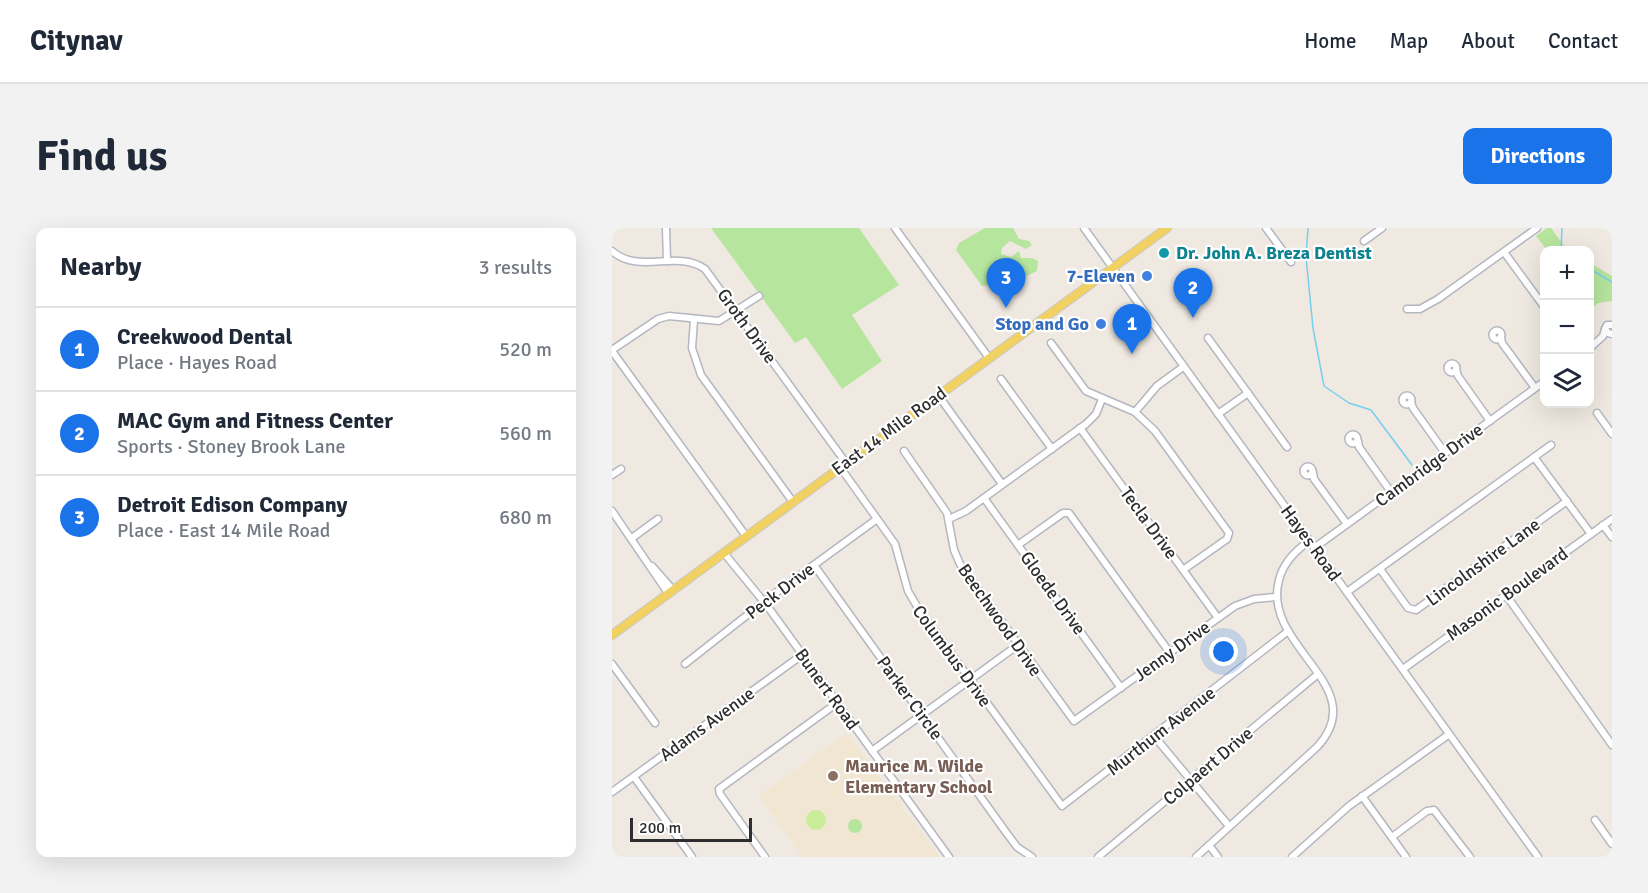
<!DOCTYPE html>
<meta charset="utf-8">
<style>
body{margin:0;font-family:Signika,sans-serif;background:#f2f2f3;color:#1f2937}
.controls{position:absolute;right:18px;top:18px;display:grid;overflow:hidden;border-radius:12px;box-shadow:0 6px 24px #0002}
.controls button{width:54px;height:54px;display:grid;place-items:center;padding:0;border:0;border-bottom:2px solid #e0e1e3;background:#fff;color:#1f2937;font:30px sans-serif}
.scale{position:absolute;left:18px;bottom:15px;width:122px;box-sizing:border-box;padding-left:6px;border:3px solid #2e2e2e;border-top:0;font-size:16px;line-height:21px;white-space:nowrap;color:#2e2e2e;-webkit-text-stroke:4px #fff;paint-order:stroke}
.you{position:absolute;left:612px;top:424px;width:21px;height:21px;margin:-15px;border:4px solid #fff;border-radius:50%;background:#1a73e8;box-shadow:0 0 0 9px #1a73e833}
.badge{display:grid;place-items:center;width:39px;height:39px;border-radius:50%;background:#1a73e8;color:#fff;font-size:20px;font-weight:700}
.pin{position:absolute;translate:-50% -50px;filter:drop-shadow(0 2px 3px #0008)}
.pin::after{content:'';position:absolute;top:32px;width:21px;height:18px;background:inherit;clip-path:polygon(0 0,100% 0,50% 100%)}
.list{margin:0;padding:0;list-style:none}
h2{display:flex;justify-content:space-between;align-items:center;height:78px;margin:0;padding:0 24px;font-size:26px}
h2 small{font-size:20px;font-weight:400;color:#747a83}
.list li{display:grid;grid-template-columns:39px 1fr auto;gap:18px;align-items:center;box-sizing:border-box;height:84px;padding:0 24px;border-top:2px solid #e0e1e3}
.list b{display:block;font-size:22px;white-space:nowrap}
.list p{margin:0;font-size:20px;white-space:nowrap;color:#747a83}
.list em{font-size:20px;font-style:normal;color:#747a83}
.icon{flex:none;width:33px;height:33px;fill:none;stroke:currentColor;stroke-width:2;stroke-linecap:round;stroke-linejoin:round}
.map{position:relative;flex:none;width:1000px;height:629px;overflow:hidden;border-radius:12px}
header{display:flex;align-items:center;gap:36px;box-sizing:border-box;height:84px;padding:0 30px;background:#fff;border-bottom:2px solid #e0e1e3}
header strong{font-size:28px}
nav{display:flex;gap:33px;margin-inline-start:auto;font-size:21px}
.intro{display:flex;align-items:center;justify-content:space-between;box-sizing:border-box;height:144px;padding:0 36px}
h1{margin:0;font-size:42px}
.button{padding:15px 27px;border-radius:12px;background:#1a73e8;color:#fff;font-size:21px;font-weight:700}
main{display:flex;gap:36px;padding:0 36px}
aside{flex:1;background:#fff;border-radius:12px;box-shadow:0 6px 24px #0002}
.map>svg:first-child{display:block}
.education{fill:#f0e6d1}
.green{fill:#b6e59e}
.pitch{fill:#c9ec9a}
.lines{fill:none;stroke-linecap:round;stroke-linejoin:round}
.stream{stroke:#75cff0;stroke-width:1.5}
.minor-casing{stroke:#b4b7c1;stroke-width:9}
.major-casing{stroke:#c9c9c9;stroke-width:10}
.minor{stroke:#fff;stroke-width:6}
.major{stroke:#f2d163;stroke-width:8}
.culture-dot{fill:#0f9aa8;stroke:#fff;stroke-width:2}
.shop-dot{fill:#3f7fe0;stroke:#fff;stroke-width:2}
.education-dot{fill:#8d6e63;stroke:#fff;stroke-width:2}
.labels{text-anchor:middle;stroke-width:4.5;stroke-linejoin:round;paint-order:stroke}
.culture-label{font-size:18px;font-weight:bold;fill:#0d838f;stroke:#fff;text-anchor:start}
.shop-label{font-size:18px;font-weight:bold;fill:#366cbe;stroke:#fff;text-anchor:end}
.street-label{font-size:18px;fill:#2e2e2e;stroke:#fff}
.education-label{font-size:18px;font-weight:bold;fill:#785e54;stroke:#fff;text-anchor:start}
</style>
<header>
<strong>Citynav</strong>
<nav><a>Home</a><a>Map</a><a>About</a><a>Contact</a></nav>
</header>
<div class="intro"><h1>Find us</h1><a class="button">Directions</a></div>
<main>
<aside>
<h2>Nearby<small>3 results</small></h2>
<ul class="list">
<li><span class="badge">1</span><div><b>Creekwood Dental</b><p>Place · Hayes Road</p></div><em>520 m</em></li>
<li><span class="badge">2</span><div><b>MAC Gym and Fitness Center</b><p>Sports · Stoney Brook Lane</p></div><em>560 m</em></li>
<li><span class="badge">3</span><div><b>Detroit Edison Company</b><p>Place · East 14 Mile Road</p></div><em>680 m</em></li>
</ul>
</aside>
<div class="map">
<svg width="1000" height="629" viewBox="0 0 1000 629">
<rect width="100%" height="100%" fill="#efe9e1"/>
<!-- education -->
<polygon class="education" points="235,505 327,629 190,629 147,568"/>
<!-- green -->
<g class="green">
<polygon points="99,0 247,0 287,57 240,87 270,133 230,161 194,109 183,115"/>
<polygon points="373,0 401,0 407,11 417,13 420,17 414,21 398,13 390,20 389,26 399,29 407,23 409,30 420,30 426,33 425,43 401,54 370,58 344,22 347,15"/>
<polygon points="935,0 939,0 955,22 935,22 924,8"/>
<polygon points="978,35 1000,48 1000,73 986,75 978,82"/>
<circle cx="243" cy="598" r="7"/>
</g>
<!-- pitch -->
<circle class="pitch" cx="204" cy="592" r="10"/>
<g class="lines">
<!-- stream -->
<g class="stream">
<polyline points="696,0 694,29 701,100 712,158 737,175 759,182 800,237"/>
<polyline points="949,22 950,0"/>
<polyline points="978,41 1000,54"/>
</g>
<!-- minor casing -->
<g class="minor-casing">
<g id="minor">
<polyline points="54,0 55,33"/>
<polyline points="283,0 377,130"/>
<polyline points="472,0 926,629"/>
<polyline points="654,0 679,34"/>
<polyline points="752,13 770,0"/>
<path d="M0,23C27,47 65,21 93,41L234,235"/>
<polyline points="892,24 933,80"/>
<polyline points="795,81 808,81 826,71 925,0"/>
<polyline points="82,92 80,120 89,147 181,274"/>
<polyline points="1000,97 995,97 993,101 996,105 1000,106"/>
<circle cx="885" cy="107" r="4.5"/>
<polyline points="889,109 890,115 923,160"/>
<polyline points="596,110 675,219"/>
<polyline points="439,115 474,163 523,184 543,203 617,305 615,311 571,342"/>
<polyline points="978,120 991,108 993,101"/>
<polyline points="0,122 46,91 57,88 107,93 147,68"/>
<polyline points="0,123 134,308"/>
<circle cx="840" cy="140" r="4.5"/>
<polyline points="844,141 846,148 878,193"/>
<polyline points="389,151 440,221"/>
<polyline points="326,167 390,256"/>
<circle cx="795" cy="172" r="4.5"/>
<polyline points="799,174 801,180 833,225"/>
<polyline points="523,184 545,158 571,139"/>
<polyline points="985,185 1000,206"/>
<polyline points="606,186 636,165"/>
<polyline points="468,200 606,390"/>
<circle cx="741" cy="211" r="4.5"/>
<polyline points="746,213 747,219 779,264"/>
<polyline points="292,223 335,285 342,322 348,336 462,493 623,378 642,371 664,369"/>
<polyline points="922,229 979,306"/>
<circle cx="696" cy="243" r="4.5"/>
<polyline points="228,239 283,316 296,363 306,380 450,578 675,404"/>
<polyline points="701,245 702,251 735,296"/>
<polyline points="0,247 9,241"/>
<polyline points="372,270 509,460"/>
<polyline points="0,283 56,365"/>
<polyline points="337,291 354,283 474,196 484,186 490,171"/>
<polyline points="991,297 1000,309"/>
<polyline points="20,310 46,291"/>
<polyline points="406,317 451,285 457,285 558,425"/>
<polyline points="702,320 933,153"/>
<polyline points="112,325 156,379 337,629"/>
<polyline points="202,337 396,607 405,619 420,629"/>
<polyline points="40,338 61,362"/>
<polyline points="768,341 796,380 804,382 955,273"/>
<polyline points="735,364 939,217"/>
<polyline points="894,367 1000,517"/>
<polyline points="0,436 43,495"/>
<polyline points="73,436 158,369 265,291"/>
<polyline points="791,441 1000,291"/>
<polyline points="542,508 617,598"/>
<polyline points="260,523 406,417"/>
<polyline points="22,549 80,629"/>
<polyline points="0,564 190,427"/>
<polyline points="750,568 794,629"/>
<polyline points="983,592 1000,616"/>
<polyline points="780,609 815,583 822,582 858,629"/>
<polyline points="597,617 606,629"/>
<polyline points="153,629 108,566 107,561 225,475"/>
<polyline points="486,629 706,446"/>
<path d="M584,629L705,519C762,458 649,419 667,352C671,335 683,323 697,313"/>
<polyline points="680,629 737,578 836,507"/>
</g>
</g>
<!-- major casing -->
<g class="major-casing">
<polyline id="major" points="0,407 555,0"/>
</g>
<!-- minor -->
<use href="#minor" class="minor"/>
<!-- major -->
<use href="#major" class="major"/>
</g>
<!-- markers -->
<circle class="culture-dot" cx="552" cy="25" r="6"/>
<g class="shop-dot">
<circle cx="535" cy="48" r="6"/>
<circle cx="489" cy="96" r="6"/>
</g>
<circle class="education-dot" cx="221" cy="548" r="6"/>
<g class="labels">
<!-- culture labels -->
<g class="culture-label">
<text x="564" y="31">Dr. John A. Breza Dentist</text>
</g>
<!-- shop labels -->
<g class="shop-label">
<text x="523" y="54">7-Eleven</text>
<text x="477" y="102">Stop and Go</text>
</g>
<!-- street labels -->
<g class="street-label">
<text transform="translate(135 98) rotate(54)" y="6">Groth Drive</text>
<text transform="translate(277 203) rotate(-36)" y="6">East 14 Mile Road</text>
<text transform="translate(817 237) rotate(-36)" y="6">Cambridge Drive</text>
<text transform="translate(537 295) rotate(54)" y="6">Tecla Drive</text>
<text transform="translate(699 315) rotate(54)" y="6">Hayes Road</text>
<text transform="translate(871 334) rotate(-36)" y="6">Lincolnshire Lane</text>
<text transform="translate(168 363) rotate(-37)" y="6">Peck Drive</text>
<text transform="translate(441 365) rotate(54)" y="6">Gloede Drive</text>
<text transform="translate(895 366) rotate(-36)" y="6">Masonic Boulevard</text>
<text transform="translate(388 392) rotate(55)" y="6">Beechwood Drive</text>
<text transform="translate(560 423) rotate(-36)" y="6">Jenny Drive</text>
<text transform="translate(340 428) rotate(54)" y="6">Columbus Drive</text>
<text transform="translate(215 461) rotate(54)" y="6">Bunert Road</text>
<text transform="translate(298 470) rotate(54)" y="6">Parker Circle</text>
<text transform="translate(95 496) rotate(-36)" y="6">Adams Avenue</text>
<text transform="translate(549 503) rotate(-38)" y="6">Murthum Avenue</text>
<text transform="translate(596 538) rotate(-40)" y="6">Colpaert Drive</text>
</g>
<!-- education labels -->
<g class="education-label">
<text x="233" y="544">Maurice M. Wilde<tspan x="233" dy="21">Elementary School</tspan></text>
</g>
</g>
</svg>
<div class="controls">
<button>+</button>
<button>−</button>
<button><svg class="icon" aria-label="layers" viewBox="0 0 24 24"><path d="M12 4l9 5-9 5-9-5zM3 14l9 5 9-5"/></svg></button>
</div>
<div class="scale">200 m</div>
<div class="you"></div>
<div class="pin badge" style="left:520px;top:126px">1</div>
<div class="pin badge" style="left:581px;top:90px">2</div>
<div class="pin badge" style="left:394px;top:80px">3</div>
</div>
</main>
